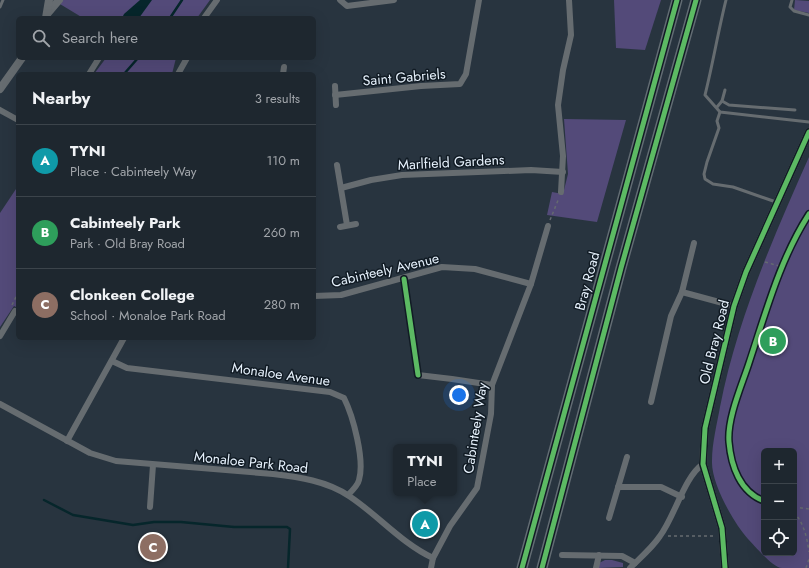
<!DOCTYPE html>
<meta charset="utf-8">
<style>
body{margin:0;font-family:Jost,sans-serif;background:#262f37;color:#f1f3f6}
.controls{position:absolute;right:12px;bottom:12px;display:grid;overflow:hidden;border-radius:6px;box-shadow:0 4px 16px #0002}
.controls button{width:36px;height:36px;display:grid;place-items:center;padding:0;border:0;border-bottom:1px solid #3c444b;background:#1e272f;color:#f1f3f6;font:20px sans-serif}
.you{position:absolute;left:459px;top:395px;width:14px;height:14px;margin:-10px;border:3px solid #fff;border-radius:50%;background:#1a73e8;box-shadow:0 0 0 6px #1a73e833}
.badge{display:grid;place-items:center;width:26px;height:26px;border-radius:50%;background:#a4afba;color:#fff;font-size:13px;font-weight:700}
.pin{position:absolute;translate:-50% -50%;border:2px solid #fff;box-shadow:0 1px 4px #0006}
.popup{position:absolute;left:393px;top:444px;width:64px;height:52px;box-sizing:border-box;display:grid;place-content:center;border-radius:6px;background:#1e272f;filter:drop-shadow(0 1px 3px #0005);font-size:13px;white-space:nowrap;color:#a1a5aa}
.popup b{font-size:15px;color:#f1f3f6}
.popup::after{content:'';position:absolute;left:50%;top:100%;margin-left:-8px;border:8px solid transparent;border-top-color:#1e272f}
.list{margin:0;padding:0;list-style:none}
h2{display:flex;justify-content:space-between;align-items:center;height:52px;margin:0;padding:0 16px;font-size:17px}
h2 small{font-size:13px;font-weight:400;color:#a1a5aa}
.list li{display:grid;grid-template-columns:26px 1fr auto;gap:12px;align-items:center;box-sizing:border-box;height:72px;padding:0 16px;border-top:1px solid #3c444b}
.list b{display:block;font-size:15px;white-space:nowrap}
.list p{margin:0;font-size:13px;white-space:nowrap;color:#a1a5aa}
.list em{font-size:13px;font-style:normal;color:#a1a5aa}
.icon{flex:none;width:22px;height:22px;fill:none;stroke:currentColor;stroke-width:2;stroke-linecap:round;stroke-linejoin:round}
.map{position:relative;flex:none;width:809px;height:568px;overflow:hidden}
.search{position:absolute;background:#1e272f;box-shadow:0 4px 16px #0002;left:16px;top:16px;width:300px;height:44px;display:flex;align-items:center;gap:10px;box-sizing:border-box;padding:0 14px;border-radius:6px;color:#a1a5aa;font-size:15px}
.panel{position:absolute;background:#1e272f;box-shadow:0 4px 16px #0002;left:16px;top:72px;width:300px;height:268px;border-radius:6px}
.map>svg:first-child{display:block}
.green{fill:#534a79;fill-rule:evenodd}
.water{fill:#06262b}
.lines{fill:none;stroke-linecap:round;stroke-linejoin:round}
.stream{stroke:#06262b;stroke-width:2.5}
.path{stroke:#656b70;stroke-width:1.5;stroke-dasharray:3 3;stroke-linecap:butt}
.service{stroke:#666c70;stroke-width:3}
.minor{stroke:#666c70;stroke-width:6}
.tertiary{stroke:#666c70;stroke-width:8}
.trunk{stroke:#626c73;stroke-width:11}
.cycleway-casing{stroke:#111b24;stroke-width:8}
.cycleway{stroke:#5cba63;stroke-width:5}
.labels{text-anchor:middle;stroke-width:3;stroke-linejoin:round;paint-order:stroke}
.street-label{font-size:14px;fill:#e6f1fc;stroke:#111b24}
</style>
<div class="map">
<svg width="809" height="568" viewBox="0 0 809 568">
<rect width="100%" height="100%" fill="#28343f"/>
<!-- green -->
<g class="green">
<polygon points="57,0 210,0 197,18 83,18 55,1"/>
<polygon points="614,0 661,0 645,50 616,48"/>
<polygon points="795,0 809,1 809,13 794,10"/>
<polygon points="106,58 176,58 172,74 94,74"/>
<polygon points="564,119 626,120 597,222 547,215 552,192 563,194 568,174"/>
<path d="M809,157V568C800,568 791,568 782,568C772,567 755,546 748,539C733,522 711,483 712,461C712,443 717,424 720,407C737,320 773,238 809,157ZM764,451H794V553H764Z"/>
<polygon points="18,186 18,308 14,306 0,327 0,213"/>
<polygon points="605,560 612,560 623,563 623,567 598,568 599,563"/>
</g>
<!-- water -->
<polygon class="water" points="140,0 152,0 139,18 122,18 124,14"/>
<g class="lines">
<!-- stream -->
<g class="stream">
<polyline points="170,18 182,0"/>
<polyline points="124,74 138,58"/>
<polyline points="44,500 73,515 133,525 154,522 181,522 234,527 287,527 290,529 288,568"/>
</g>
<!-- path -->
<g class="path">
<polyline points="550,220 559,198"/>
<polyline points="765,262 783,267"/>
<polyline points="12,305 18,293"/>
<path d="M764,501C740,492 731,466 729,442C727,418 742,385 749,363C766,312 780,259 809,214"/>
<polyline points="794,507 809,509"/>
<path d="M794,512C804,524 807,537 809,552"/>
<polyline points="668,536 714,536"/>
<polyline points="806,568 809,559"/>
</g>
<!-- service -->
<g class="service">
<path d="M726,0C718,32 713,63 705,95L720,112L809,122"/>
<polyline points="792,0 790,7 794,11 809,15"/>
<polyline points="0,7 3,0"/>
<polyline points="722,101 729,105 795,110"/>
<polyline points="717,107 722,101 725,90"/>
<polyline points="720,112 717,121 719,128 707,162 704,174 705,179 713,184 733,187 776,202"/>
</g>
<!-- minor -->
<g class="minor">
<polyline points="340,0 347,6 394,0"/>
<polyline points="204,18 217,0"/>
<polyline points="89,74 99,58"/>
<polyline points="178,74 187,58"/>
<polyline points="283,74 284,67"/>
<polyline points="335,86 336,105"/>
<polyline points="335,95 421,86 460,84 466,74 479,0"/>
<polyline points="0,110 18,120"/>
<polyline points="337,165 347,225"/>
<polyline points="341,188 371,180 402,175 531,170 563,172"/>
<polyline points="561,192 563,156 558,105 563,70 571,35 569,0"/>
<polyline points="340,227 356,224"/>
<polyline points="682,292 734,306"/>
<polyline points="314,296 341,295 442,267 475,269 531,284"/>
<polyline points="0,336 15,311"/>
<path d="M112,361L127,368L330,392L344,398C353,416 365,460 359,480C358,485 352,491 348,495"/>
<polyline points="418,375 452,379 492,385"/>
<polyline points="651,402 671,316 682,292 694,243"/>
<path d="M0,404L90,453L116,461L273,474C299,477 327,481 349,496C378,515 401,543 433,558"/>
<polyline points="67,441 124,338"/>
<polyline points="618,487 661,487 682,497"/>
<polyline points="150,507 153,465"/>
<polyline points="609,518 627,457"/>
<polyline points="562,555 622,556 635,563"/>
<polyline points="431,568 433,558 450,526 477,488 491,414 492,385 531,284 548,226"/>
<polyline points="596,568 599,555"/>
<path d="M630,568C640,558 652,548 660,536C675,516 684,477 703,464"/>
</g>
<!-- tertiary -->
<g class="tertiary">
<polyline points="48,13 59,0"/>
<polyline points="46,18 49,0"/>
<polyline points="0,89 22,58"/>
<polyline points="725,568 722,528 703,464 705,428 734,306 746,272 809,132"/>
</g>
<!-- trunk -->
<g class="trunk">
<polyline points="522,568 677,0"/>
<polyline points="542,568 621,268 696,0"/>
</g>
<!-- cycleway casing -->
<g class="cycleway-casing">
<g id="cycleway">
<polyline points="404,279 418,375"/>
<path d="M764,501C740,492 731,466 729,442C727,418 742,385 749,363C766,312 780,259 809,214"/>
<polyline points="522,568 677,0"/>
<polyline points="542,568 621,268 696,0"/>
<polyline points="725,568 722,528 703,464 705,428 734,306 746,272 809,132"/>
</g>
</g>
<!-- cycleway -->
<use href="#cycleway" class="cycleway"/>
</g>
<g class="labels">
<!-- street labels -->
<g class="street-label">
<text transform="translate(404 77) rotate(-5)" y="5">Saint Gabriels</text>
<text transform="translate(451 162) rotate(-3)" y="5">Marlfield Gardens</text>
<text transform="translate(385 270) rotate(-13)" y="5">Cabinteely Avenue</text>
<text transform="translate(587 281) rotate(-75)" y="5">Bray Road</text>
<text transform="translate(714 342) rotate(-76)" y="5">Old Bray Road</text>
<text transform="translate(281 374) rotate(8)" y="5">Monaloe Avenue</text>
<text transform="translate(475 428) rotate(-81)" y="5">Cabinteely Way</text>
<text transform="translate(251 462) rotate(6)" y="5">Monaloe Park Road</text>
</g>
</g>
</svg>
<div class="controls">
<button>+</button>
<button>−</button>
<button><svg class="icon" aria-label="locate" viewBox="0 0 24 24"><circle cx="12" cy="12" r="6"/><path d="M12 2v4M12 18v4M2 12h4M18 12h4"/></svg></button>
</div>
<div class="you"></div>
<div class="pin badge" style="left:425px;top:524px;background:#0f9aa8">A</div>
<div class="popup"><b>TYNI</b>Place</div>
<div class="pin badge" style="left:773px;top:341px;background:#2e9e5b">B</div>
<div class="pin badge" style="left:153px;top:547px;background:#8d6e63">C</div>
<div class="search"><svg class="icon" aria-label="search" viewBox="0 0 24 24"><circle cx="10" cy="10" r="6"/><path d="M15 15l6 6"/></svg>Search here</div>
<section class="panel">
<h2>Nearby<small>3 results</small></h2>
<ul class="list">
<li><span class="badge" style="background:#0f9aa8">A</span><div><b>TYNI</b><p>Place · Cabinteely Way</p></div><em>110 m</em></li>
<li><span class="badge" style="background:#2e9e5b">B</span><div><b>Cabinteely Park</b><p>Park · Old Bray Road</p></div><em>260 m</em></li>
<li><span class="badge" style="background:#8d6e63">C</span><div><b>Clonkeen College</b><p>School · Monaloe Park Road</p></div><em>280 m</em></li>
</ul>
</section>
</div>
